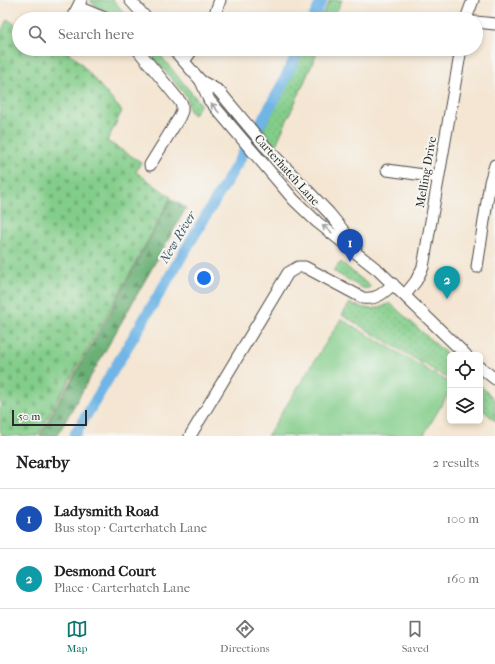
<!DOCTYPE html>
<meta charset="utf-8">
<style>
body{margin:0;font-family:"IM FELL French Canon",serif;background:#f6f6f6;color:#202124}
.controls{position:absolute;right:12px;bottom:12px;display:grid;overflow:hidden;border-radius:6px;box-shadow:0 2px 6px #0003}
.controls button{width:36px;height:36px;display:grid;place-items:center;padding:0;border:0;border-bottom:1px solid #e0e0e0;background:#fff;color:#202124;font:20px sans-serif}
.scale{position:absolute;left:12px;bottom:10px;width:75px;box-sizing:border-box;padding-left:4px;border:2px solid #2b2b2b;border-top:0;font-size:11px;line-height:14px;white-space:nowrap;color:#2b2b2b;-webkit-text-stroke:3px #f6f6f2;paint-order:stroke}
.you{position:absolute;left:204px;top:278px;width:14px;height:14px;margin:-10px;border:3px solid #fff;border-radius:50%;background:#1a73e8;box-shadow:0 0 0 6px #1a73e833}
.badge{display:grid;place-items:center;width:26px;height:26px;border-radius:50%;background:#0f766e;color:#fff;font-size:13px;font-weight:700}
.pin{position:absolute;translate:-50% -33px;filter:drop-shadow(0 1px 2px #0008)}
.pin::after{content:'';position:absolute;top:21px;width:14px;height:12px;background:inherit;clip-path:polygon(0 0,100% 0,50% 100%)}
.list{margin:0;padding:0;list-style:none}
h2{display:flex;justify-content:space-between;align-items:center;height:52px;margin:0;padding:0 16px;font-size:17px}
h2 small{font-size:13px;font-weight:400;color:#757577}
.list li{display:grid;grid-template-columns:26px 1fr auto;gap:12px;align-items:center;box-sizing:border-box;height:60px;padding:0 16px;border-top:1px solid #e0e0e0}
.list b{display:block;font-size:15px;white-space:nowrap}
.list p{margin:0;font-size:13px;white-space:nowrap;color:#757577}
.list em{font-size:13px;font-style:normal;color:#757577}
.icon{flex:none;width:22px;height:22px;fill:none;stroke:currentColor;stroke-width:2;stroke-linecap:round;stroke-linejoin:round}
.map{position:relative;flex:none;width:495px;height:436px;overflow:hidden}
.search{position:absolute;background:#fff;box-shadow:0 2px 6px #0003;left:12px;right:12px;top:12px;height:44px;display:flex;align-items:center;gap:10px;box-sizing:border-box;padding:0 14px;border-radius:22px;color:#757577;font-size:15px}
.sheet{height:172px;background:#fff}
nav{display:flex;justify-content:space-around;align-items:center;box-sizing:border-box;height:56px;border-top:1px solid #e0e0e0;background:#fff;font-size:11px;color:#757577}
nav a{display:grid;justify-items:center;gap:2px}
nav .on{color:#0f766e}
.map>svg:first-child{display:block}
.grass{fill:url(#grass-dots);stroke:#577c5a}
.forest{fill:url(#forest-firs);stroke:#4a6e50}
.cemetery{fill:url(#cemetery-stones);stroke:#577c5a}
.green{fill:#83cd8a;stroke:#577c5a}
.lines{fill:none;stroke-linecap:round;stroke-linejoin:round}
.canal{stroke:#70b5e6;stroke-width:11}
.minor-casing{stroke:#494744;stroke-width:13}
.minor{stroke:#fff;stroke-width:11}
.oneway{stroke:#a0a0a0}
.labels{text-anchor:middle;stroke-width:4;stroke-linejoin:round;paint-order:stroke}
.street-label{font-size:12px;fill:#2b2b2b;stroke:#f6f6f2}
.water-label{font-size:13px;font-style:italic;fill:#435b6c;stroke:#f6f6f2}
</style>
<div class="map">
<svg width="495" height="436" viewBox="0 0 495 436">
<defs>
<pattern id="grass-dots" width="8" height="8" patternUnits="userSpaceOnUse"><rect width="8" height="8" fill="#83cd8a"/><path d="M2 2h.1M6 6h.1" fill="none" stroke="#71b077" stroke-width="1.8" stroke-linecap="round"/></pattern>
<pattern id="forest-firs" width="22" height="20" patternUnits="userSpaceOnUse"><rect width="22" height="20" fill="#6ab076"/><path d="M5 1l3.5 6h-7zM16 11l3.5 6h-7z" fill="#578f61"/></pattern>
<pattern id="cemetery-stones" width="16" height="16" patternUnits="userSpaceOnUse"><rect width="16" height="16" fill="#83cd8a"/><path d="M2 7V4a2 2 0 0 1 4 0v3zM10 15v-3a2 2 0 0 1 4 0v3z" fill="#71b077"/></pattern>
</defs>
<rect width="100%" height="100%" fill="#f6f6f2"/>
<filter id="ink" filterUnits="userSpaceOnUse"><feTurbulence type="fractalNoise" baseFrequency=".025" numOctaves="2"/><feDisplacementMap in="SourceGraphic" scale="8" xChannelSelector="R" yChannelSelector="G"/><feConvolveMatrix kernelMatrix="1 2 1 2 8 2 1 2 1" color-interpolation-filters="sRGB"/></filter>
<filter id="wash" filterUnits="userSpaceOnUse"><feTurbulence type="fractalNoise" baseFrequency=".012" numOctaves="4" result="noise"/><feDisplacementMap in="SourceGraphic" scale="16" xChannelSelector="R" yChannelSelector="G"/><feGaussianBlur stdDeviation="0.9" result="paint"/><feColorMatrix in="noise" values="0 0 0 0 0 0 0 0 0 0 0 0 0 0 0 0 0 1.4 0 .05"/><feComposite in="paint" operator="in"/></filter>
<g filter="url(#wash)">
<rect width="100%" height="100%" fill="#f4e6d3"/>
<!-- grass -->
<g class="grass">
<polygon points="90,0 113,0 130,19 120,19 94,5"/>
<polygon points="330,0 342,0 333,19 320,19"/>
<polygon points="146,49 155,49 201,104 194,115 189,111 187,97"/>
<polygon points="305,49 319,49 275,147 263,130"/>
<polygon points="341,262 370,286 369,289 362,288 333,271"/>
<path d="M350,303C366,310 375,311 390,303L450,357V380L342,315Z"/>
<polygon points="480,385 495,400 495,421 480,407"/>
</g>
<!-- forest -->
<polygon class="forest" points="171,199 186,208 57,436 39,436 110,313"/>
<!-- cemetery -->
<polygon class="cemetery" points="7,19 19,27 19,49 64,50 76,58 122,111 107,141 141,162 136,172 171,197 115,301 37,436 2,436 0,429 0,34"/>
<!-- green -->
<polygon class="green" points="341,319 450,383 450,391 423,436 267,436"/>
<g class="lines">
<!-- canal -->
<g class="canal">
<polyline points="313,19 322,0"/>
<polyline points="74,436 240,159 280,89 299,49"/>
</g>
</g>
</g>
<g filter="url(#ink)">
<g class="lines">
<!-- minor casing -->
<g class="minor-casing">
<g id="minor">
<polyline points="81,0 78,7 107,19"/>
<polyline points="130,0 147,19"/>
<polyline points="71,19 78,7"/>
<polyline points="213,19 220,0"/>
<polyline points="466,19 473,0"/>
<polyline points="476,22 495,24"/>
<polyline points="137,49 182,104 182,111 179,118 150,165"/>
<polyline points="173,49 201,81 219,91 264,145 329,213 356,246"/>
<polyline points="184,61 193,49"/>
<polyline points="201,81 209,100 294,200 317,222 379,271 466,355"/>
<polyline points="387,170 438,177"/>
<polyline points="477,267 490,182 495,165"/>
<polyline points="405,295 416,281 423,267 461,49"/>
<polyline points="480,367 495,379"/>
<path d="M190,436L288,273L298,267H305L363,298C376,300 384,293 393,284"/>
</g>
</g>
<!-- minor -->
<use href="#minor" class="minor"/>
</g>
<!-- one-way arrows -->
<defs><path id="oneway-shaft" d="M-6 0H5M1.5-3L5.5 0L1.5 3" fill="none" stroke-width="1.6" stroke-linecap="round" stroke-linejoin="round"/></defs>
<g class="oneway">
<use href="#oneway-shaft" transform="translate(215 108) rotate(-131)"/>
<use href="#oneway-shaft" transform="translate(327 229) rotate(-142)"/>
</g>
</g>
<g class="labels">
<!-- street labels -->
<g class="street-label">
<text transform="translate(287 170) rotate(48)" y="4">Carterhatch Lane</text>
<text transform="translate(426 172) rotate(-80)" y="4">Melling Drive</text>
</g>
<!-- water labels -->
<g class="water-label">
<text transform="translate(177 237) rotate(-59)" y="5">New River</text>
</g>
</g>
</svg>
<div class="controls">
<button><svg class="icon" aria-label="locate" viewBox="0 0 24 24"><circle cx="12" cy="12" r="6"/><path d="M12 2v4M12 18v4M2 12h4M18 12h4"/></svg></button>
<button><svg class="icon" aria-label="layers" viewBox="0 0 24 24"><path d="M12 4l9 5-9 5-9-5zM3 14l9 5 9-5"/></svg></button>
</div>
<div class="scale">50 m</div>
<div class="you"></div>
<div class="pin badge" style="left:350px;top:262px;background:#1a4fb4">1</div>
<div class="pin badge" style="left:447px;top:299px;background:#0f9aa8">2</div>
<div class="search"><svg class="icon" aria-label="search" viewBox="0 0 24 24"><circle cx="10" cy="10" r="6"/><path d="M15 15l6 6"/></svg>Search here</div>
</div>
<section class="sheet">
<h2>Nearby<small>2 results</small></h2>
<ul class="list">
<li><span class="badge" style="background:#1a4fb4">1</span><div><b>Ladysmith Road</b><p>Bus stop · Carterhatch Lane</p></div><em>100 m</em></li>
<li><span class="badge" style="background:#0f9aa8">2</span><div><b>Desmond Court</b><p>Place · Carterhatch Lane</p></div><em>160 m</em></li>
</ul>
</section>
<nav>
<a class="on"><svg class="icon" aria-label="map" viewBox="0 0 24 24"><path d="M3 6l6-2 6 2 6-2v14l-6 2-6-2-6 2zM9 4v14M15 6v14"/></svg>Map</a>
<a><svg class="icon" aria-label="directions" viewBox="0 0 24 24"><path d="M12 3l9 9-9 9-9-9zM9 14v-3h6M13 9l2 2-2 2"/></svg>Directions</a>
<a><svg class="icon" aria-label="saved" viewBox="0 0 24 24"><path d="M7 4h10v16l-5-4-5 4z"/></svg>Saved</a>
</nav>
